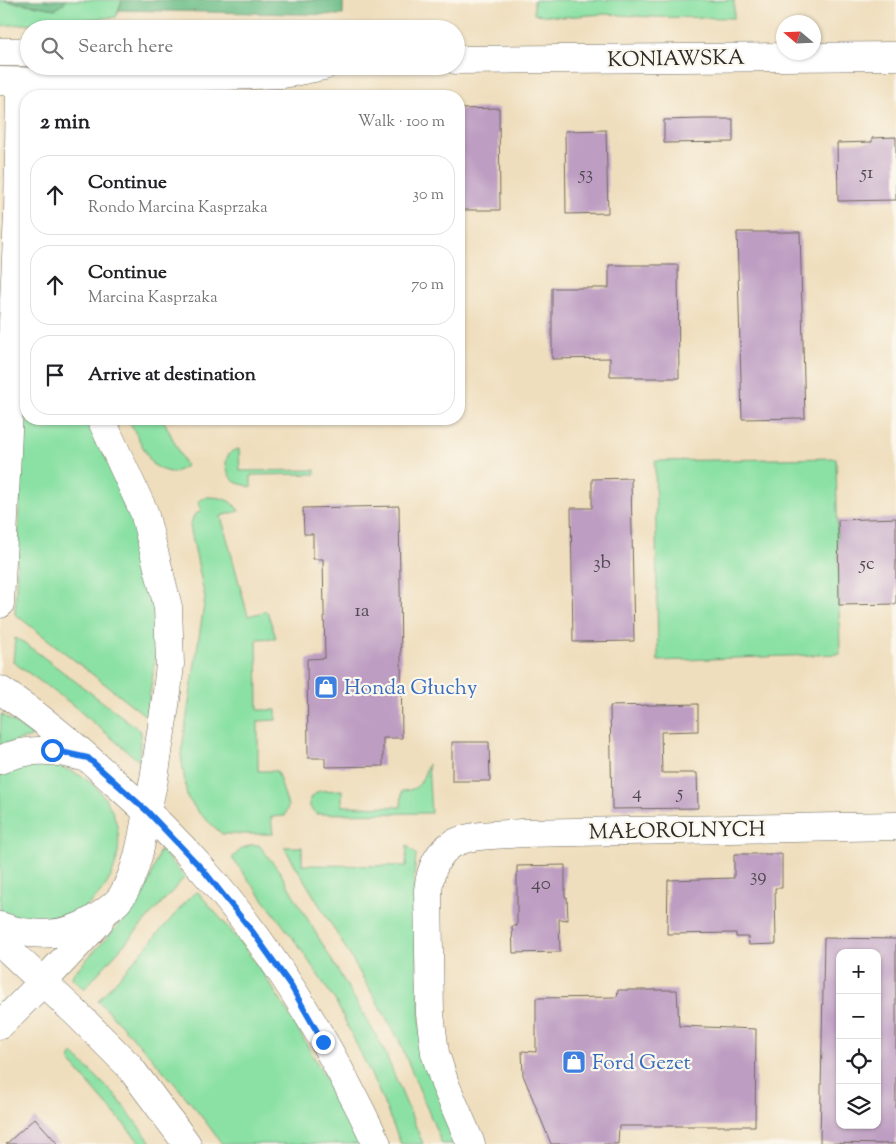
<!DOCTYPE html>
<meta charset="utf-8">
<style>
body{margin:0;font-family:"Sorts Mill Goudy",serif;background:#f2f2f2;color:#202124}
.controls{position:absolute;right:15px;bottom:15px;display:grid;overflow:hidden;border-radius:10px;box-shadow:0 1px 4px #0004}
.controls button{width:45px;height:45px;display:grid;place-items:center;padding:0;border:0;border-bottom:1px solid #e0e0e0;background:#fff;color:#202124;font:25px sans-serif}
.compass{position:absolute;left:776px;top:15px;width:45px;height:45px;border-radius:50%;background:#fff;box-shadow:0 1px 4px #0004;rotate:289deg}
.stop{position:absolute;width:15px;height:15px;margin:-11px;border:4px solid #1a73e8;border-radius:50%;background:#fff}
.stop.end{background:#1a73e8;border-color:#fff;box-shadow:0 1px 5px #0008}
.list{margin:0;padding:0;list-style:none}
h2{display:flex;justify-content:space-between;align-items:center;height:65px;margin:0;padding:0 20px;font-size:21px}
h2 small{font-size:16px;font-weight:400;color:#757577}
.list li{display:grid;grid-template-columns:32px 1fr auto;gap:15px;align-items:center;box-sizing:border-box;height:80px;margin:0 10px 10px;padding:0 10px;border:1px solid #e0e0e0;border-radius:20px}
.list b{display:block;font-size:19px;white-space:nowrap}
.list p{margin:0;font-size:16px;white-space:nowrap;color:#757577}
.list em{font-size:16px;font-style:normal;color:#757577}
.icon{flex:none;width:28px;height:28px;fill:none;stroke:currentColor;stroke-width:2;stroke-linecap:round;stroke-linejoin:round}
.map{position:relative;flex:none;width:896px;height:1144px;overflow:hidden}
.search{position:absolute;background:#fff;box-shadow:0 1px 4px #0004;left:20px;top:20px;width:445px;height:55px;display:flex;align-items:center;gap:12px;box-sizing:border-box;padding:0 18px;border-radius:28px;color:#757577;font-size:19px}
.panel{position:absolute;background:#fff;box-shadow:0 1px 4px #0004;left:20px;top:90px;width:445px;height:335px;border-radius:20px}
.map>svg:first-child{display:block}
.green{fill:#8be1a4;stroke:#5b8668}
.forest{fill:#70bf8a;stroke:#4e755a}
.building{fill:#bd9dc2;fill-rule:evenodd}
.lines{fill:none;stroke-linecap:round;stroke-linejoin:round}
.street-casing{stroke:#706a5e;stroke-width:29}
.secondary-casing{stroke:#706a5e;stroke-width:29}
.primary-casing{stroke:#706a5e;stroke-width:29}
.street{stroke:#fff;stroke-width:28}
.secondary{stroke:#fff;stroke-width:28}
.primary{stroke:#fff;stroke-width:28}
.route{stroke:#1a73e8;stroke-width:6}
.labels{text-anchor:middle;stroke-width:4.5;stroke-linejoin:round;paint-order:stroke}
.number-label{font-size:19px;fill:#504851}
.street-label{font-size:21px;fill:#2b2b2b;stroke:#fbf7ec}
.shop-label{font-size:21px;fill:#366cbe;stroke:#fbf7ec;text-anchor:start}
</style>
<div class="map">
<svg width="896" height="1144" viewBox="0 0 896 1144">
<rect width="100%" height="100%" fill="#fbf7ec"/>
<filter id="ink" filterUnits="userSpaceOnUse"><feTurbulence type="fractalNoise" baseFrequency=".02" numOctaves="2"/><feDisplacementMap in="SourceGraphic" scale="10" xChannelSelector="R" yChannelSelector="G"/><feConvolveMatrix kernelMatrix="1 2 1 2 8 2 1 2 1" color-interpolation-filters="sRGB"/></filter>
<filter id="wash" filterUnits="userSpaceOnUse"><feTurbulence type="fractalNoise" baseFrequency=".0096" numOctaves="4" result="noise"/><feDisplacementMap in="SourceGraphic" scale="20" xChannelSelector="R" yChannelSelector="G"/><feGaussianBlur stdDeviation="1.12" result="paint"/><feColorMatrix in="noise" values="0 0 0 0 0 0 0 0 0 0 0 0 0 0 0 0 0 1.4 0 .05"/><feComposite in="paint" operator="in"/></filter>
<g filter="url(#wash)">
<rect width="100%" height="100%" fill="#efdebd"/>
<!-- green -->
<g class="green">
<polygon points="0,0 56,9 67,0 122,0 116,17 0,26"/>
<polygon points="534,0 705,0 706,1 734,0 734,18 651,17 604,14 564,17 534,14"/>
<path d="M26,334V419H86C99,444 112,469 123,495C146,544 159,604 155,659C153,678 149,697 146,716L15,614Z"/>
<polygon points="128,419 163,419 186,466 174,473 162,470 152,464"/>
<path d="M239,449L240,471L315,470V474L251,475V487C246,485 239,484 235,482C227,476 222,460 231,452C233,450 236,450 239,449Z"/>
<polygon points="836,458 840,654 658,661 655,461"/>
<path d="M207,497C221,497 231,499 239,511L221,516L248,616L267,611L276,638L257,639L258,710H276V720L258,721V771H277L288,806L285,816L271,817L273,834H222L199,813L187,797L181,755L205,598L190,526L194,515L201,511L198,501Z"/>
<polygon points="15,638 22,641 141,731 139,761 69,702 13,662"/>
<polygon points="1,714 31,734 32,737 0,745"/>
<path d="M40,764C59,766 74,770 90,782C98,788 104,796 109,805C134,850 108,907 59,919C39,924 17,920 0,910V776L22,767Z"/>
<path d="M428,764L431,813L316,814L310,807V798L319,791L342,790V806L401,807L402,791C421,790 422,780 428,764Z"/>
<polygon points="250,845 259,845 280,872 374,1032 384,1050 423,1144 401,1144 377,1087 336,1002 298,945 232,858 241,849"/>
<polygon points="407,845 416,854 414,878 421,1036 458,1144 442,1144 398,1038 342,942 284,847 302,847 302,865 406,866"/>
<polygon points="160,849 185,877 84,989 72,978 73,974 140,902 150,879"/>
<path d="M198,892C218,916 240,940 258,966C296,1022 329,1083 359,1144H222C185,1092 142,1046 98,1001L193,894Z"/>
<polygon points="72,1053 116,1096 152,1144 141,1144 70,1062"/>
</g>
<!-- forest -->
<g class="forest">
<polygon points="2,0 67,0 56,9"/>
<polygon points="122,0 343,0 343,15 119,10"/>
</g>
<g id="blocks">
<!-- building -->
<g class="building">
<polygon points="499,108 500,210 459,210 459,109"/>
<polygon points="702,119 733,119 733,142 664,143 664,120"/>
<polygon points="606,130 608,213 566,214 565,131"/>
<polygon points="896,137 896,200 838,201 837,143 872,142 872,138"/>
<polygon points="737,232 800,232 805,418 742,419"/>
<polygon points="609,265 678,265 679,378 635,378 634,376 610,376 610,358 552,359 552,288 609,288"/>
<polygon points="631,478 634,641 573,642 571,508 592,508 592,479"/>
<polygon points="399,506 402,738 383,738 383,766 325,767 325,758 308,758 307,659 325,658 323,559 313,559 313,534 304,534 303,508"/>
<polygon points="896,518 896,604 839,605 838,520"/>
<polygon points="698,704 698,731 661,732 662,773 697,773 698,808 612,809 610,706"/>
<polygon points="452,742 489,742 490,781 452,781"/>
<polygon points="734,854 782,854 782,888 775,888 776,944 749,945 748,937 736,937 736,933 667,934 668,880 734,878"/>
<polygon points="565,865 565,897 567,897 568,920 559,919 560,952 513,953 512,926 517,926 517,866"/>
<path d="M824,938L896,939V1144L820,1143ZM840,953H877V1125H840Z"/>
<polygon points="618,990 677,990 679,1026 756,1029 755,1126 619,1126 618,1144 551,1144 523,1075 522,1051 536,1052 536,998 617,997"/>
<polygon points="35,1118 58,1144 6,1144"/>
</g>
</g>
</g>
<g filter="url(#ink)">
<use href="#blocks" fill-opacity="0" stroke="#706a5e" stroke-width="1"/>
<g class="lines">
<!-- street casing -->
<g class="street-casing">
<g id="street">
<polyline points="0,1025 43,982"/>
<path d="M471,1144L445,1084L435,1053L430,1014L428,890C435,830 475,837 523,833L896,826"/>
</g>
</g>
<!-- secondary casing -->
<g class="secondary-casing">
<g id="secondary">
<polyline points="0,52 29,52"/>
<polyline points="456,60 896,56"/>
<polyline points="0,81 63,82 283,74 324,66"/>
<polyline points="101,419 144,512 168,607 170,664 167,692 154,779 147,811"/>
<polyline points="0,604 18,214 20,82"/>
</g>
</g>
<!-- primary casing -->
<g class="primary-casing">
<g id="primary">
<polyline points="0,553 2,548"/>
<path d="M0,690C40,716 77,747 112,780C144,808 175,838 203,870C275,951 331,1047 377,1144"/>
<path d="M0,760C29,746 57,750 87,758"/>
<path d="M0,926C34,938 69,937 99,916C108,910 116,905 122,896C137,871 142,840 147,811"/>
<polyline points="0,942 77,1014 129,1066 187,1144"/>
<polyline points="43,982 99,922"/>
</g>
</g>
<!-- street -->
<use href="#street" class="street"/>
<!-- secondary -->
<use href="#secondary" class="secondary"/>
<!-- primary -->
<use href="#primary" class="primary"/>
</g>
</g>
<g class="lines" filter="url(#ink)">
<!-- route -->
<polyline class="route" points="52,750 88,758 147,811 204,871 252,931 291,986 323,1042"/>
</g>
<!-- icons -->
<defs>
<g id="shop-square" transform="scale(1.25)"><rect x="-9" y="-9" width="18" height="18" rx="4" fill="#3f7fe0" stroke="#fbf7ec"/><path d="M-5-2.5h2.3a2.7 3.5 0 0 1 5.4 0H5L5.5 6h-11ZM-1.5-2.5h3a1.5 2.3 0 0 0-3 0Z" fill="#fff"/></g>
</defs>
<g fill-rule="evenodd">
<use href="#shop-square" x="326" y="687"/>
<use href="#shop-square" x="574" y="1062"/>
</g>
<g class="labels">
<!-- number labels -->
<g class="number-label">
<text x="867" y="178">51</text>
<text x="586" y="179">53</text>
<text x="602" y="568">3b</text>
<text x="867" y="569">5c</text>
<text x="362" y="616">1a</text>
<text x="637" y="798">4</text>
<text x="680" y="798">5</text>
<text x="758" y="881">39</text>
<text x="541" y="889">40</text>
</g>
<!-- street labels -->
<g class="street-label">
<text transform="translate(676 58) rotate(-1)" y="7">KONIAWSKA</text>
<text transform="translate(677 830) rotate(-1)" y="7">MAŁOROLNYCH</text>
</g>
<!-- shop labels -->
<g class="shop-label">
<text x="344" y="694">Honda Głuchy</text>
<text x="592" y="1069">Ford Gezet</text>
</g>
</g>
</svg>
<div class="controls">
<button>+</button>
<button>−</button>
<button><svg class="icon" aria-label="locate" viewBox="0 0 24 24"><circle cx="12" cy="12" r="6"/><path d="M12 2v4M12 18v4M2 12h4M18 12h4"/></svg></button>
<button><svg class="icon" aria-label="layers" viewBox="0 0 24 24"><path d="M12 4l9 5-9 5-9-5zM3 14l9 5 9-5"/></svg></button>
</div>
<svg class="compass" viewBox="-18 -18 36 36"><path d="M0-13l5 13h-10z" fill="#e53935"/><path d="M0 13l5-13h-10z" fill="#757577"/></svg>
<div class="stop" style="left:52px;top:750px"></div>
<div class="stop end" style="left:323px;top:1042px"></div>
<div class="search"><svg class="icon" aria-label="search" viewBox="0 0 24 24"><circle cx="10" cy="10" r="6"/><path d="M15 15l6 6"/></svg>Search here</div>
<section class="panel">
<h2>2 min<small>Walk · 100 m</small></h2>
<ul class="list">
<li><svg class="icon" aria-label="ahead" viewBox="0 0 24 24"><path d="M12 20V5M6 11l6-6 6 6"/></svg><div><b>Continue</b><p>Rondo Marcina Kasprzaka</p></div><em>30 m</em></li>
<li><svg class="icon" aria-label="ahead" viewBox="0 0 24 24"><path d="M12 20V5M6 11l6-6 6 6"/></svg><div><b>Continue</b><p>Marcina Kasprzaka</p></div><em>70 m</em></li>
<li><svg class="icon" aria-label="arrive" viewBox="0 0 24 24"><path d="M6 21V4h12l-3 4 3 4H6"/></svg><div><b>Arrive at destination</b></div></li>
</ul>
</section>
</div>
